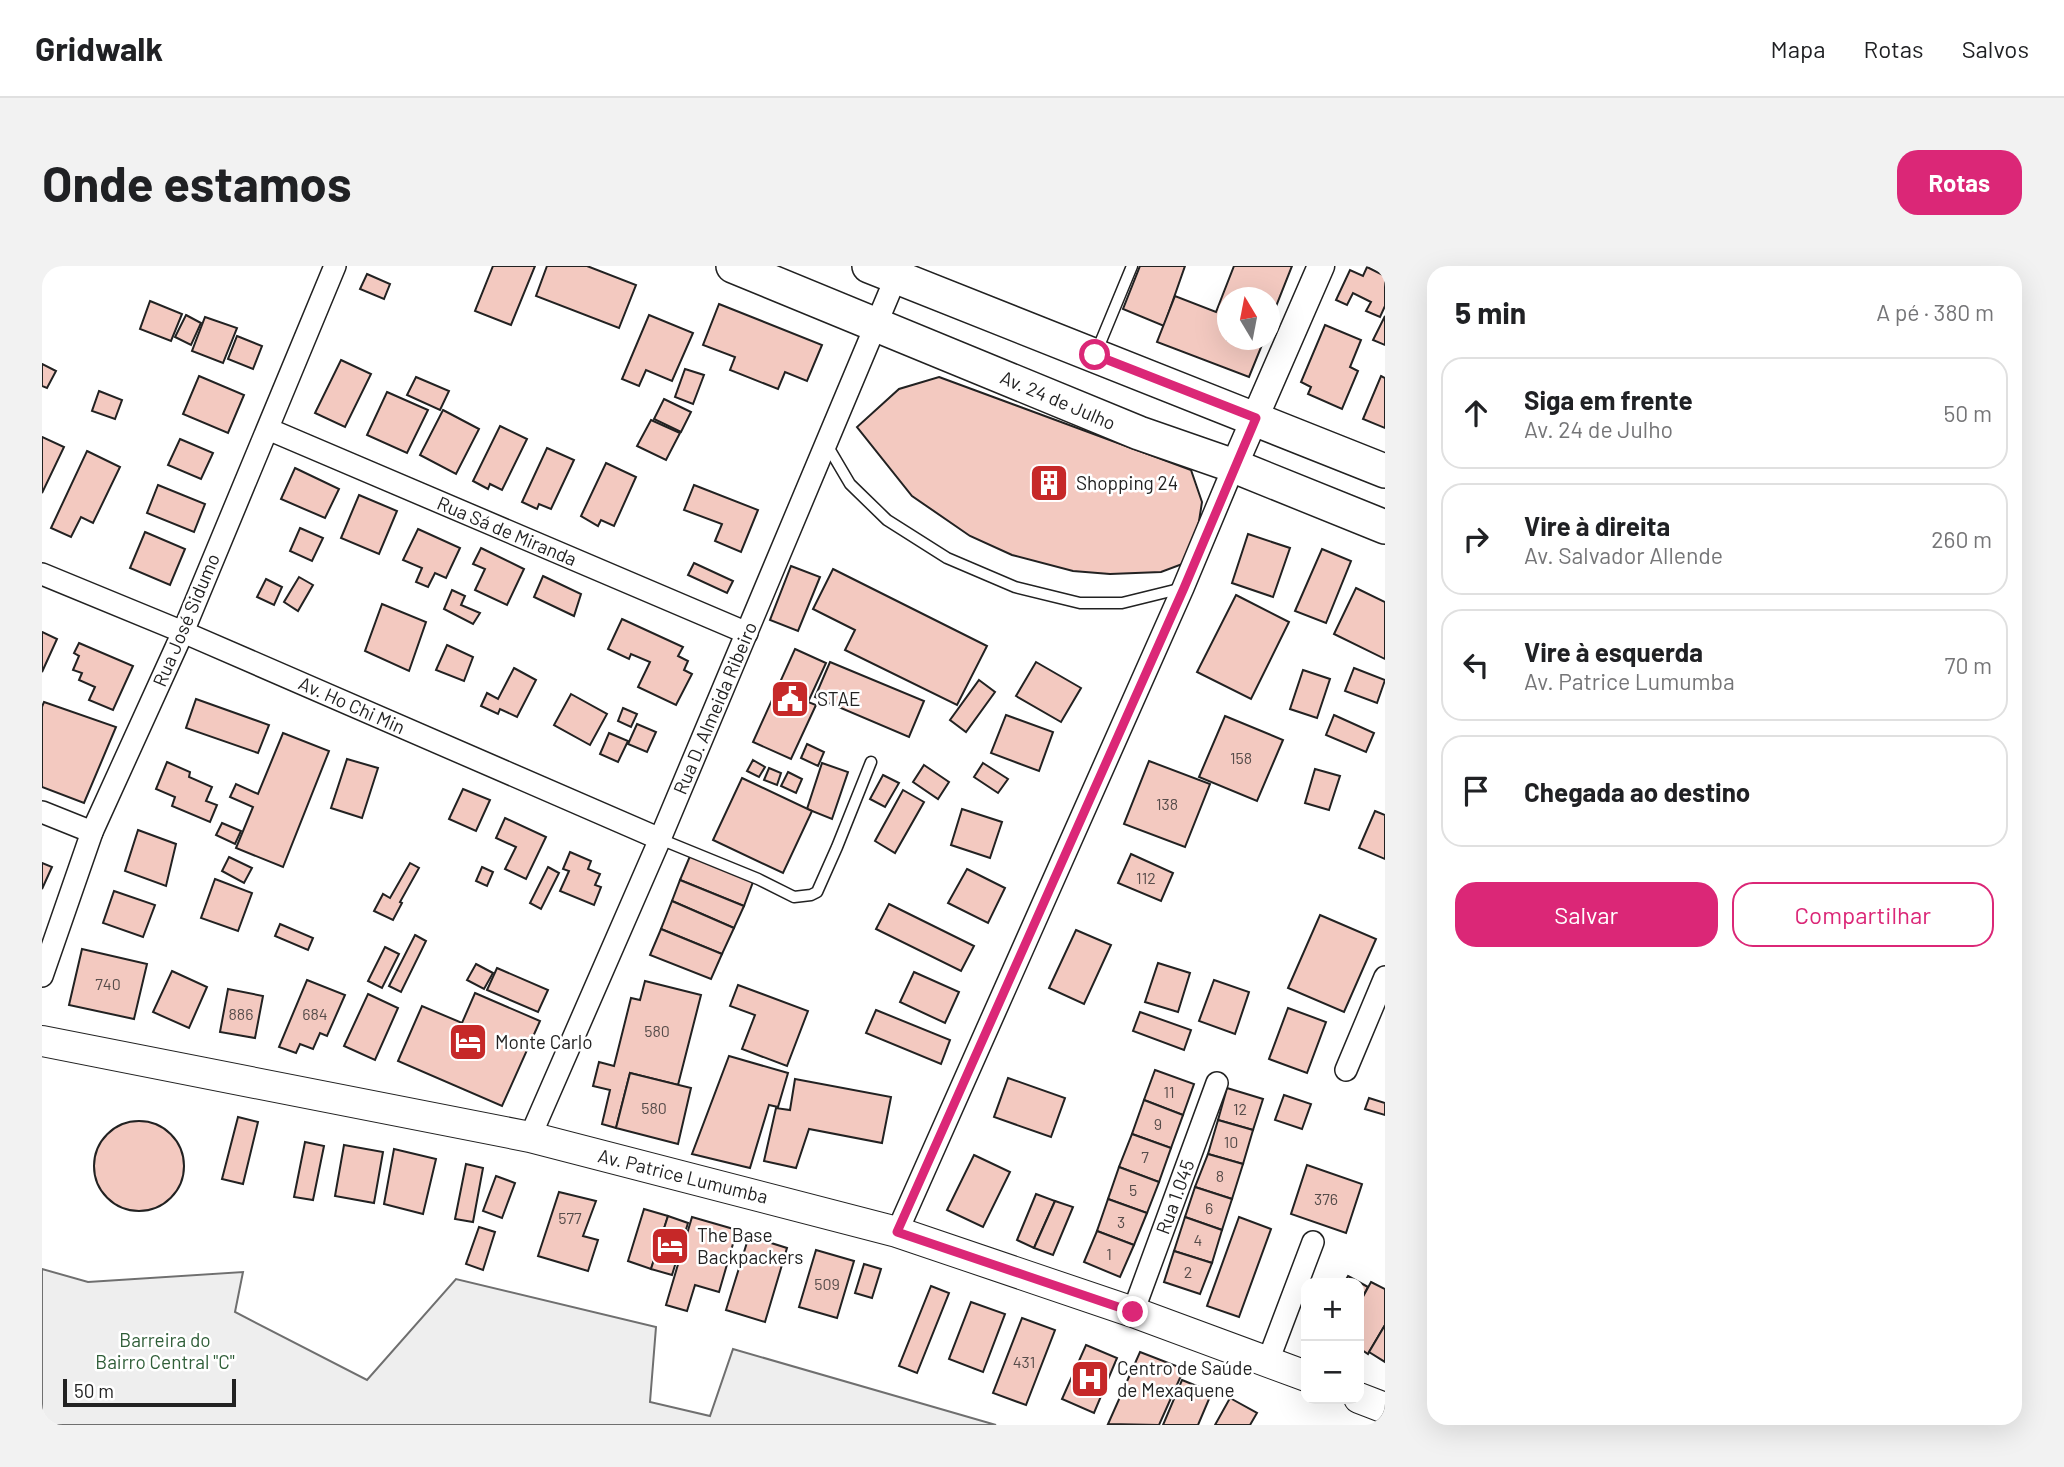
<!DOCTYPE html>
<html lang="pt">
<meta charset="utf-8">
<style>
body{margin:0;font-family:Barlow,sans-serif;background:#f2f2f2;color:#202124}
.controls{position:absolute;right:21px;bottom:21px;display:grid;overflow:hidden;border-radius:14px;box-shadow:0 7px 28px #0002}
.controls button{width:63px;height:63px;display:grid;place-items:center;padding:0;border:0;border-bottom:2px solid #e0e0e0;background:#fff;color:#202124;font:35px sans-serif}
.compass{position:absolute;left:1175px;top:21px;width:63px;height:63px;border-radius:50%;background:#fff;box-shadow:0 7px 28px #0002;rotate:350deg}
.scale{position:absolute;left:21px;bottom:18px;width:173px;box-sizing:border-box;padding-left:7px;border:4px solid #222;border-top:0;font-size:19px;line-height:24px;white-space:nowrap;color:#222;-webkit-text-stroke:5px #fff;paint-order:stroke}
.stop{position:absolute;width:21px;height:21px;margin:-16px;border:5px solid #db2777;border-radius:50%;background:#fff}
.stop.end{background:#db2777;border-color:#fff;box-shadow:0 2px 7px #0008}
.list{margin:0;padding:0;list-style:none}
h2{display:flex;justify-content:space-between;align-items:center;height:91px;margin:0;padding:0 28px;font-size:30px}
h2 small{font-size:23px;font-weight:400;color:#757577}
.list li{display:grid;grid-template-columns:46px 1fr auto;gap:21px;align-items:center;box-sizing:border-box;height:112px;margin:0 14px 14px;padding:0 14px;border:2px solid #e0e0e0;border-radius:21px}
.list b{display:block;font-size:26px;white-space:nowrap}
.list p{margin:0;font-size:23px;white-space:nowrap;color:#757577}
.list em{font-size:23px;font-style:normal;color:#757577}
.actions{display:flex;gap:14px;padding:21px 28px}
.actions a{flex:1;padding:16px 0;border:2px solid #db2777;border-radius:21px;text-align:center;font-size:24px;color:#db2777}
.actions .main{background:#db2777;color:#fff}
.icon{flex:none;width:38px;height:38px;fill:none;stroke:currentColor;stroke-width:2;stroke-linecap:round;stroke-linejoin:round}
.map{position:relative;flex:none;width:1343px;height:1159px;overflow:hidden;border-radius:21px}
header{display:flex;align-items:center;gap:42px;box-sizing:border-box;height:98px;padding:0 35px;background:#fff;border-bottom:2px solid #e0e0e0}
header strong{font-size:33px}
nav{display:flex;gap:38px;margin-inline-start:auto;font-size:24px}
.intro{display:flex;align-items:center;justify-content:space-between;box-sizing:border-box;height:168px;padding:0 42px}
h1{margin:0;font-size:49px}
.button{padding:18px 32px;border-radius:21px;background:#db2777;color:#fff;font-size:24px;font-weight:700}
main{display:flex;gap:42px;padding:0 42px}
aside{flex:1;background:#fff;border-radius:21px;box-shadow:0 7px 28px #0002}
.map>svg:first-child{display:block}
.green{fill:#eee;stroke:#6f6f6f;stroke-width:2}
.building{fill:#f3c9c0;stroke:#222;stroke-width:2}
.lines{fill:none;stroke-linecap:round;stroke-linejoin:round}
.service-casing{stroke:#222;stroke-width:13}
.minor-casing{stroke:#222;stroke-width:24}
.tertiary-casing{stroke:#222;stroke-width:29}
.secondary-casing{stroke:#222;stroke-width:32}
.primary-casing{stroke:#222;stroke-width:36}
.service{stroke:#fff;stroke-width:10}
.minor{stroke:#fff;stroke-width:21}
.tertiary{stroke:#fff;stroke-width:26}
.secondary{stroke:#fff;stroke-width:30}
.primary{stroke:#fff;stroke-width:33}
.route{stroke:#db2777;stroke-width:9}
.labels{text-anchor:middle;stroke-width:5;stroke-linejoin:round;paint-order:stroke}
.number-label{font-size:16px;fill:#564c4a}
.street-label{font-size:19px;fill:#222;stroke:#fff}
.poi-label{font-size:19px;fill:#222;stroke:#fff;text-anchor:start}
.park-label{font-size:19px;fill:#2f5e38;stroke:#fff}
</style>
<header>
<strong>Gridwalk</strong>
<nav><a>Mapa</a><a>Rotas</a><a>Salvos</a></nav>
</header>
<div class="intro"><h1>Onde estamos</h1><a class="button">Rotas</a></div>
<main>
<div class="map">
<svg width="1343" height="1159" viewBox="0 0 1343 1159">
<rect width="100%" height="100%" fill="#fff"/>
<!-- green -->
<polygon class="green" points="0,1003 46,1016 201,1006 193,1046 325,1114 414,1013 614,1061 608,1136 668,1150 691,1083 954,1159 0,1159"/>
<!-- building -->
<g class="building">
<polygon points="451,0 493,0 469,59 433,45"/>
<polygon points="505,0 545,0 594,19 577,62 494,30"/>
<polygon points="1098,0 1143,0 1122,60 1081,43"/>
<polygon points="1192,0 1250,0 1227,58 1227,32 1185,32 1185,74 1222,74 1207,111 1115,76 1133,30 1174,46"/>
<polygon points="1325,1 1343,10 1343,40 1338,51 1324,45 1329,36 1311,27 1305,39 1294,34 1308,4 1321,10"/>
<polygon points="325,8 348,18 342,33 318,23"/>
<polygon points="108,35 140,48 129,75 98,63"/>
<polygon points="677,38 780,79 765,115 743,106 736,123 688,104 693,91 661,79"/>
<polygon points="144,49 159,57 149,79 133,71"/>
<polygon points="607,49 651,67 630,115 604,104 597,120 580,113"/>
<polygon points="1343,50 1343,79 1331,74"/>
<polygon points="163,51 195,62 181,97 150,85"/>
<polygon points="1283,59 1319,74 1308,101 1316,105 1300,143 1266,128 1269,121 1259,116"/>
<polygon points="195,70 220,80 211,103 186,93"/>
<polygon points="299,94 329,108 303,161 273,147"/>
<polygon points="0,98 14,105 5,122 0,120"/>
<polygon points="643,103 662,109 651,138 633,131"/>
<polygon points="157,110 202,129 186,167 141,148"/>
<polygon points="1339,110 1343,112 1343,162 1321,153"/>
<polygon points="374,111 407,125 398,144 365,129"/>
<polygon points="897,111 1149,204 1160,236 1151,294 1119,306 1068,308 1031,305 970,289 928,270 870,230 815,161 857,123"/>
<polygon points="57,125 80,134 73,153 50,145"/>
<polygon points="345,126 386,144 365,187 325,169"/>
<polygon points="622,133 649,146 639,166 612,153"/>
<polygon points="401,144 437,163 414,208 378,189"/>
<polygon points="609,154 638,167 624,194 595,180"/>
<polygon points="458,160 485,173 460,224 448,218 446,223 431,215"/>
<polygon points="0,171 22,181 0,227"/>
<polygon points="138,173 171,187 159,213 126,199"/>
<polygon points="505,182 532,194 509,243 497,238 495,243 480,236"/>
<polygon points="45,185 78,201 51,257 39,251 29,271 9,262"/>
<polygon points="564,197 594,211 572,260 559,254 556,260 539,250"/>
<polygon points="253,202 297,223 283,252 239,233"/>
<polygon points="116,219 163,238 152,266 105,247"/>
<polygon points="652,219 716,244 699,286 673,275 680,258 642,244"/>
<polygon points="317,229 355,245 337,288 299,272"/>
<polygon points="258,262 281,272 270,295 248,285"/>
<polygon points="376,263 418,282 404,312 393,307 386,321 374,316 380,302 361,294"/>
<polygon points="103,266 143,283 128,319 88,302"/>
<polygon points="1206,268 1248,282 1231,331 1190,317"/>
<polygon points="439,282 482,303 465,339 433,324 443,303 431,298"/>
<polygon points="1280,283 1309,295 1284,357 1253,345"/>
<polygon points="652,297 691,315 685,327 646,309"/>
<polygon points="749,300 778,311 756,365 728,354"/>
<polygon points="791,303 945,380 915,439 803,384 813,364 771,343"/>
<polygon points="501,310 539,328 532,350 492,331"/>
<polygon points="257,311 271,319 256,345 242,336"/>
<polygon points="224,313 240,321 232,339 215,331"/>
<polygon points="1314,322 1343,336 1343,393 1292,368"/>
<polygon points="410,324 423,330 419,339 438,347 431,358 402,343"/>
<polygon points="1194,329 1247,356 1209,433 1155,406"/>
<polygon points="340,338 384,356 367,405 323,385"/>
<polygon points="580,353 641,381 636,390 646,395 642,404 650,408 634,439 596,421 608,396 589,388 587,393 566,383"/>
<polygon points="0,366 15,373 0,406"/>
<polygon points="37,377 91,400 71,444 47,434 53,421 37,414 40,407 31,404 37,390 32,387"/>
<polygon points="405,379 431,391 422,415 394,404"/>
<polygon points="753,383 784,397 766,436 774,439 749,493 711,476"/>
<polygon points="788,396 882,435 867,471 773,431"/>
<polygon points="994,396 1039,422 1019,456 974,430"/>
<polygon points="472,402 494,414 475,451 458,443 456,448 439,440 445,427 456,433"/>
<polygon points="1312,402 1343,414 1335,437 1303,425"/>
<polygon points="1261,404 1288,413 1275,452 1248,443"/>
<polygon points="937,414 953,426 924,466 908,454"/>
<polygon points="529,428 565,448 548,479 512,459"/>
<polygon points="154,433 227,459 216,487 144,462"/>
<polygon points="2,436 74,461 42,537 0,521 0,441"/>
<polygon points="581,442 595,448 589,461 576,455"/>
<polygon points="964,449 1011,466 997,505 949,487"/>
<polygon points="1292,449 1332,467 1324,486 1284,469"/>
<polygon points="1183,450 1241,474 1215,535 1157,511"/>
<polygon points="595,458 614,466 605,486 586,478"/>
<polygon points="241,467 287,485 241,601 194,582 211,541 188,531 194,518 216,528"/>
<polygon points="567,467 586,475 576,496 558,488"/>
<polygon points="765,478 782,486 776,500 759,492"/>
<polygon points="305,493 336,502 320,552 289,542"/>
<polygon points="711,494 723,501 717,511 705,505"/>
<polygon points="1107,495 1168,518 1143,581 1082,558"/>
<polygon points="125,496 148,506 147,511 170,521 164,535 175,539 168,556 130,540 133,531 114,523"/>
<polygon points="780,497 806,506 790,553 765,543"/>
<polygon points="941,497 966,513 956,527 932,511"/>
<polygon points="882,499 907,516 896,533 871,516"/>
<polygon points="727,502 739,507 735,519 722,514"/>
<polygon points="1273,503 1298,510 1287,544 1263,537"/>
<polygon points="746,506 760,513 754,527 739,520"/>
<polygon points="841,509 857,517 843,541 828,533"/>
<polygon points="700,512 770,545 741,607 671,574"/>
<polygon points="421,523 448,534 434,565 407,553"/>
<polygon points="861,524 882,536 853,587 833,575"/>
<polygon points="920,543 960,556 948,592 909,579"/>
<polygon points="1333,545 1343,549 1343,593 1317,582"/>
<polygon points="463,552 504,571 484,613 463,603 474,581 454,572"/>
<polygon points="180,557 199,565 193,578 174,569"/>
<polygon points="96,564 134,578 124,620 83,605"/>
<polygon points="528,586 549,595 546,603 558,608 553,619 559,621 552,639 518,625 527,605 521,603"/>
<polygon points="1089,588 1131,607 1119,635 1076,617"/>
<polygon points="648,590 711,616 702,640 638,614"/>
<polygon points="187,591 210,602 202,617 180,605"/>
<polygon points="0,597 10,601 0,623"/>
<polygon points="368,597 377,602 358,636 360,637 351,654 332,645 341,628 348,632"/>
<polygon points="440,601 451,606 445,620 434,615"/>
<polygon points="506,601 517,607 499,643 488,637"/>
<polygon points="925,603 963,622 946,657 906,637"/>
<polygon points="173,613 210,627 196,665 159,652"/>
<polygon points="638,614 702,640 692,662 630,635"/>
<polygon points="72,625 113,639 101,671 61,657"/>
<polygon points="630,635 692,662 680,688 619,663"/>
<polygon points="847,638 932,680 919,705 834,663"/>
<polygon points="1278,649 1334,673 1302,746 1246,722"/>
<polygon points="238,658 271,672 266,684 233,670"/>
<polygon points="619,663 680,688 669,713 608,689"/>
<polygon points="1034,664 1069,679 1042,738 1007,722"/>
<polygon points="373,669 384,675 359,726 347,720"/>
<polygon points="343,681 357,688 340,722 326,715"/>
<polygon points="40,683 105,698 92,753 27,739"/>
<polygon points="1116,697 1148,707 1136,746 1103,736"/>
<polygon points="434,698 451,707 442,723 425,714"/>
<polygon points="455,702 506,724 496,746 445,724"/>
<polygon points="130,705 165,721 147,762 111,746"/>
<polygon points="872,706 917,726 903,757 858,736"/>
<polygon points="265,714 303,729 285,770 278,767 271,783 258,778 254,787 237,781"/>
<polygon points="1172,714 1207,726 1193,768 1157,755"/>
<polygon points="603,715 659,729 636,819 588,807 574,862 560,858 568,824 551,820 557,796 572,800 589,732 598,734"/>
<polygon points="696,719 766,745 745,800 700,783 713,749 688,740"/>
<polygon points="186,723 221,730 213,772 178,766"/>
<polygon points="433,727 498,755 460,840 356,795 380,740 420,757"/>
<polygon points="326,728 356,742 333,794 302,780"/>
<polygon points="1246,742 1284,756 1265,807 1227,793"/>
<polygon points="834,744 908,774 899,798 824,767"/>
<polygon points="1098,746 1149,764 1142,784 1091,765"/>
<polygon points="687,790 746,807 736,841 727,839 708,902 650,888"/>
<polygon points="1113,804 1152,818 1141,849 1102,834"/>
<polygon points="588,807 649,822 636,878 574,862"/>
<polygon points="966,812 1023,832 1009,871 952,851"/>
<polygon points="753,813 849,831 840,877 767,863 754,902 722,895 734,842 748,844"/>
<polygon points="1185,822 1221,833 1211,864 1176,854"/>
<polygon points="1242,829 1269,838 1260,863 1233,854"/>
<polygon points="1327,832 1343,837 1343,849 1323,843"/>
<polygon points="1102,834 1141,849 1129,882 1090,868"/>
<polygon points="196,851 216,856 201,918 180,913"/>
<polygon points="1176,854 1211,864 1201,898 1166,888"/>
<circle cx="97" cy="900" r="45"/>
<polygon points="1090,868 1129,882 1117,916 1077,901"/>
<polygon points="263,876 282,880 271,934 252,931"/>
<polygon points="302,879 341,886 332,937 293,930"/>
<polygon points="352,883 394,893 381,948 342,938"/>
<polygon points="1166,888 1201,898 1190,933 1153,921"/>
<polygon points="932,889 968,906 941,961 905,944"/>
<polygon points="424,898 441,902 431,956 413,953"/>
<polygon points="1265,899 1320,918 1304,967 1249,948"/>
<polygon points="1077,901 1117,916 1105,947 1066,933"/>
<polygon points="454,910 473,917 460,952 441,945"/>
<polygon points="1153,921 1190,933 1180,964 1143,951"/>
<polygon points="517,926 554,935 541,970 556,974 546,1005 496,990"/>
<polygon points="994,928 1013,935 992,982 975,974"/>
<polygon points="1066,933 1105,947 1092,979 1055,965"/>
<polygon points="1013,935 1031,941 1011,989 992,982"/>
<polygon points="602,943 626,950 609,1003 586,995"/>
<polygon points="626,950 646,957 630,1009 609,1003"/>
<polygon points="650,951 695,964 677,1026 653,1019 645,1045 624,1039"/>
<polygon points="1143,951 1180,964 1170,997 1132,985"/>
<polygon points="1197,951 1229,963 1197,1051 1165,1040"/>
<polygon points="437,961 453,966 441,1004 424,998"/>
<polygon points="1055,965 1092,979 1078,1011 1042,996"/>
<polygon points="707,970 745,982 723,1056 684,1044"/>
<polygon points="774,984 812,995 795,1052 757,1041"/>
<polygon points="1132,985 1170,997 1158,1028 1122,1016"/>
<polygon points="822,998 839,1003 830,1032 813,1027"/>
<polygon points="1306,1010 1326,1021 1317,1038 1317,1017 1302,1017"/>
<polygon points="1329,1016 1343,1023 1343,1059 1326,1088 1317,1082 1317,1038"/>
<polygon points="889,1020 907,1027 875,1107 857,1100"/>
<polygon points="929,1036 963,1048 941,1106 907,1093"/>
<polygon points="980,1052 1013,1064 984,1139 951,1127"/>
<polygon points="1343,1059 1343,1096 1327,1086"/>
<polygon points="1044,1079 1075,1092 1052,1147 1020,1133"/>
<polygon points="1098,1086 1142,1103 1117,1159 1066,1158"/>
<polygon points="1140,1114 1170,1126 1156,1159 1121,1159"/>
<polygon points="1188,1132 1215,1147 1208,1159 1173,1159"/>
</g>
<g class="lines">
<!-- service casing -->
<g class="service-casing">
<g id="service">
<polyline points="1054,87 1090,0"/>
<polyline points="785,179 808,218 845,254 905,292 973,321 1038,337 1080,337 1141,322"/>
<polyline points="618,573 716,613 752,631 769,629 775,626 795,581 829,496"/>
</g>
</g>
<!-- minor casing -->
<g class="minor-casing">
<g id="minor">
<polyline points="226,163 705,367"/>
<polyline points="0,308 141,366 618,573"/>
<polyline points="0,546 50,566"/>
<polyline points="0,710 50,566 141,366 293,0"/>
<polyline points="1304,804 1343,711"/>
<polyline points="488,871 618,573 854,11"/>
<polyline points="855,966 1141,322 1192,200"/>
<polyline points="1091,1046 1175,817"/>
<polyline points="1226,1095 1271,976"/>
</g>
</g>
<!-- tertiary casing -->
<g class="tertiary-casing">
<polyline id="tertiary" points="1192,200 1279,0"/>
</g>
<!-- secondary casing -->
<g class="secondary-casing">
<g id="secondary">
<polyline points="0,775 488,871 855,966 1091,1046 1264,1110"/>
<polyline points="1317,1132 1343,1142"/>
</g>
</g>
<!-- primary casing -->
<g class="primary-casing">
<g id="primary">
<polyline points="691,0 1097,167 1192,200 1343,261"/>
<polyline points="827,0 1343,205"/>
</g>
</g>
<!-- service -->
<use href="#service" class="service"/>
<!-- minor -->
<use href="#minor" class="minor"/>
<!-- tertiary -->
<use href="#tertiary" class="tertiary"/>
<!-- secondary -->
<use href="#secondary" class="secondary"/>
<!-- primary -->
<use href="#primary" class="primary"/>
</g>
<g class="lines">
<!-- route -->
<polyline class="route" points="1053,89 1214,152 1142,322 855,966 1091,1046"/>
</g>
<!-- icons -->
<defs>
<g id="building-square" transform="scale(2.0125)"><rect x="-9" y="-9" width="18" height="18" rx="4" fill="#c62828" stroke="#fff"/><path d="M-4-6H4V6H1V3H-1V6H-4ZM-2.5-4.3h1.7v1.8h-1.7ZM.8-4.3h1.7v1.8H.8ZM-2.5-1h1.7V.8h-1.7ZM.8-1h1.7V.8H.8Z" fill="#fff"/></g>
<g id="civic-square" transform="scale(2.0125)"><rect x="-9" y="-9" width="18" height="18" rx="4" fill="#c62828" stroke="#fff"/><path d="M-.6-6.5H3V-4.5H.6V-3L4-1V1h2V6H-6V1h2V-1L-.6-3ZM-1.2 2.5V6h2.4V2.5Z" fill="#fff"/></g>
<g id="hotel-square" transform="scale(2.0125)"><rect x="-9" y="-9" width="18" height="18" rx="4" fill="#c62828" stroke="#fff"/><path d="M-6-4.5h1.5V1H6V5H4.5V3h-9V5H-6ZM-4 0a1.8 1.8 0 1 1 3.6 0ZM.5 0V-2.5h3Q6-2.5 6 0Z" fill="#fff"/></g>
<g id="hospital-square" transform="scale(2.0125)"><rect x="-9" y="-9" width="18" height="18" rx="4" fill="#c62828" stroke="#fff"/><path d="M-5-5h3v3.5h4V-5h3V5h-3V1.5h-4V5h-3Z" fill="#fff"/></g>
</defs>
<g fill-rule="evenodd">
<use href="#building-square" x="1007" y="217"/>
<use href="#civic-square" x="748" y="433"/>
<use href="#hotel-square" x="426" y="776"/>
<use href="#hotel-square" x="628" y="980"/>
<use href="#hospital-square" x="1048" y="1113"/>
</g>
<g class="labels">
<!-- number labels -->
<g class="number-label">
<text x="1199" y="498">158</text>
<text x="1125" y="544">138</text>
<text x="1104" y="618">112</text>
<text x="66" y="724">740</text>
<text x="199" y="754">886</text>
<text x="273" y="754">684</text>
<text x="615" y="771">580</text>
<text x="1127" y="832">11</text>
<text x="612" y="848">580</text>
<text x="1198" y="849">12</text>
<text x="1116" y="864">9</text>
<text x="1189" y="882">10</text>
<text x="1103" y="897">7</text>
<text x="1178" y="916">8</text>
<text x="1091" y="930">5</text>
<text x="1284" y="939">376</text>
<text x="1167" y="948">6</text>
<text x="528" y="958">577</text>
<text x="1079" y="962">3</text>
<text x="1156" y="980">4</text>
<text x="1067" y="994">1</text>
<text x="1146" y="1012">2</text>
<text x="785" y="1024">509</text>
<text x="982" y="1102">431</text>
</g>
<!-- street labels -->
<g class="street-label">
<text transform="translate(1016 134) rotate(23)" y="7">Av. 24 de Julho</text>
<text transform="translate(465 265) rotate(23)" y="7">Rua Sá de Miranda</text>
<text transform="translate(144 354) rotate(-67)" y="7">Rua José Sidumo</text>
<text transform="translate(310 439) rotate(24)" y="7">Av. Ho Chi Min</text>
<text transform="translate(673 442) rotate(-67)" y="7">Rua D. Almeida Ribeiro</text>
<text transform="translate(641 910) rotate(14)" y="7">Av. Patrice Lumumba</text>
<text transform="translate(1133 931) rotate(-70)" y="7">Rua 1.045</text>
</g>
<!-- poi labels -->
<g class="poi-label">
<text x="1034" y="224">Shopping 24</text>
<text x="775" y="440">STAE</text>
<text x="453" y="783">Monte Carlo</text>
<text x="655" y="976">The Base<tspan x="655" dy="22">Backpackers</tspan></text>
<text x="1075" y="1109">Centro de Saúde<tspan x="1075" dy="22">de Mexaquene</tspan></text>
</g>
<!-- park labels -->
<g class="park-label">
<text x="123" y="1081">Barreira do<tspan x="123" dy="22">Bairro Central "C"</tspan></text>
</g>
</g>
</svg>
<div class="controls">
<button>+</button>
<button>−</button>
</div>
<svg class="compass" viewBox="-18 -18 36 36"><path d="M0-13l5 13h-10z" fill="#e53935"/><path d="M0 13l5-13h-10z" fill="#757577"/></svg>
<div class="scale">50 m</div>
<div class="stop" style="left:1053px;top:89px"></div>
<div class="stop end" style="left:1091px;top:1046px"></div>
</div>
<aside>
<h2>5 min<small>A pé · 380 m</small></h2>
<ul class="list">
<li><svg class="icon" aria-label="ahead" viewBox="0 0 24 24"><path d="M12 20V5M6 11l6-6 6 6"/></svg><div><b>Siga em frente</b><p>Av. 24 de Julho</p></div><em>50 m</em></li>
<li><svg class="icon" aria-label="right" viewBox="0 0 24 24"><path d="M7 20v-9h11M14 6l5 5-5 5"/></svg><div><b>Vire à direita</b><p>Av. Salvador Allende</p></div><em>260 m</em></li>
<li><svg class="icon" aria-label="left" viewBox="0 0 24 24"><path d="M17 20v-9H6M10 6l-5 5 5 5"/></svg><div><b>Vire à esquerda</b><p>Av. Patrice Lumumba</p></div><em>70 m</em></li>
<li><svg class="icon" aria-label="arrive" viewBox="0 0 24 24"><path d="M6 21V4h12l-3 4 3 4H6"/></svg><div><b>Chegada ao destino</b></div></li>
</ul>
<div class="actions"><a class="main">Salvar</a><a>Compartilhar</a></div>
</aside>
</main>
